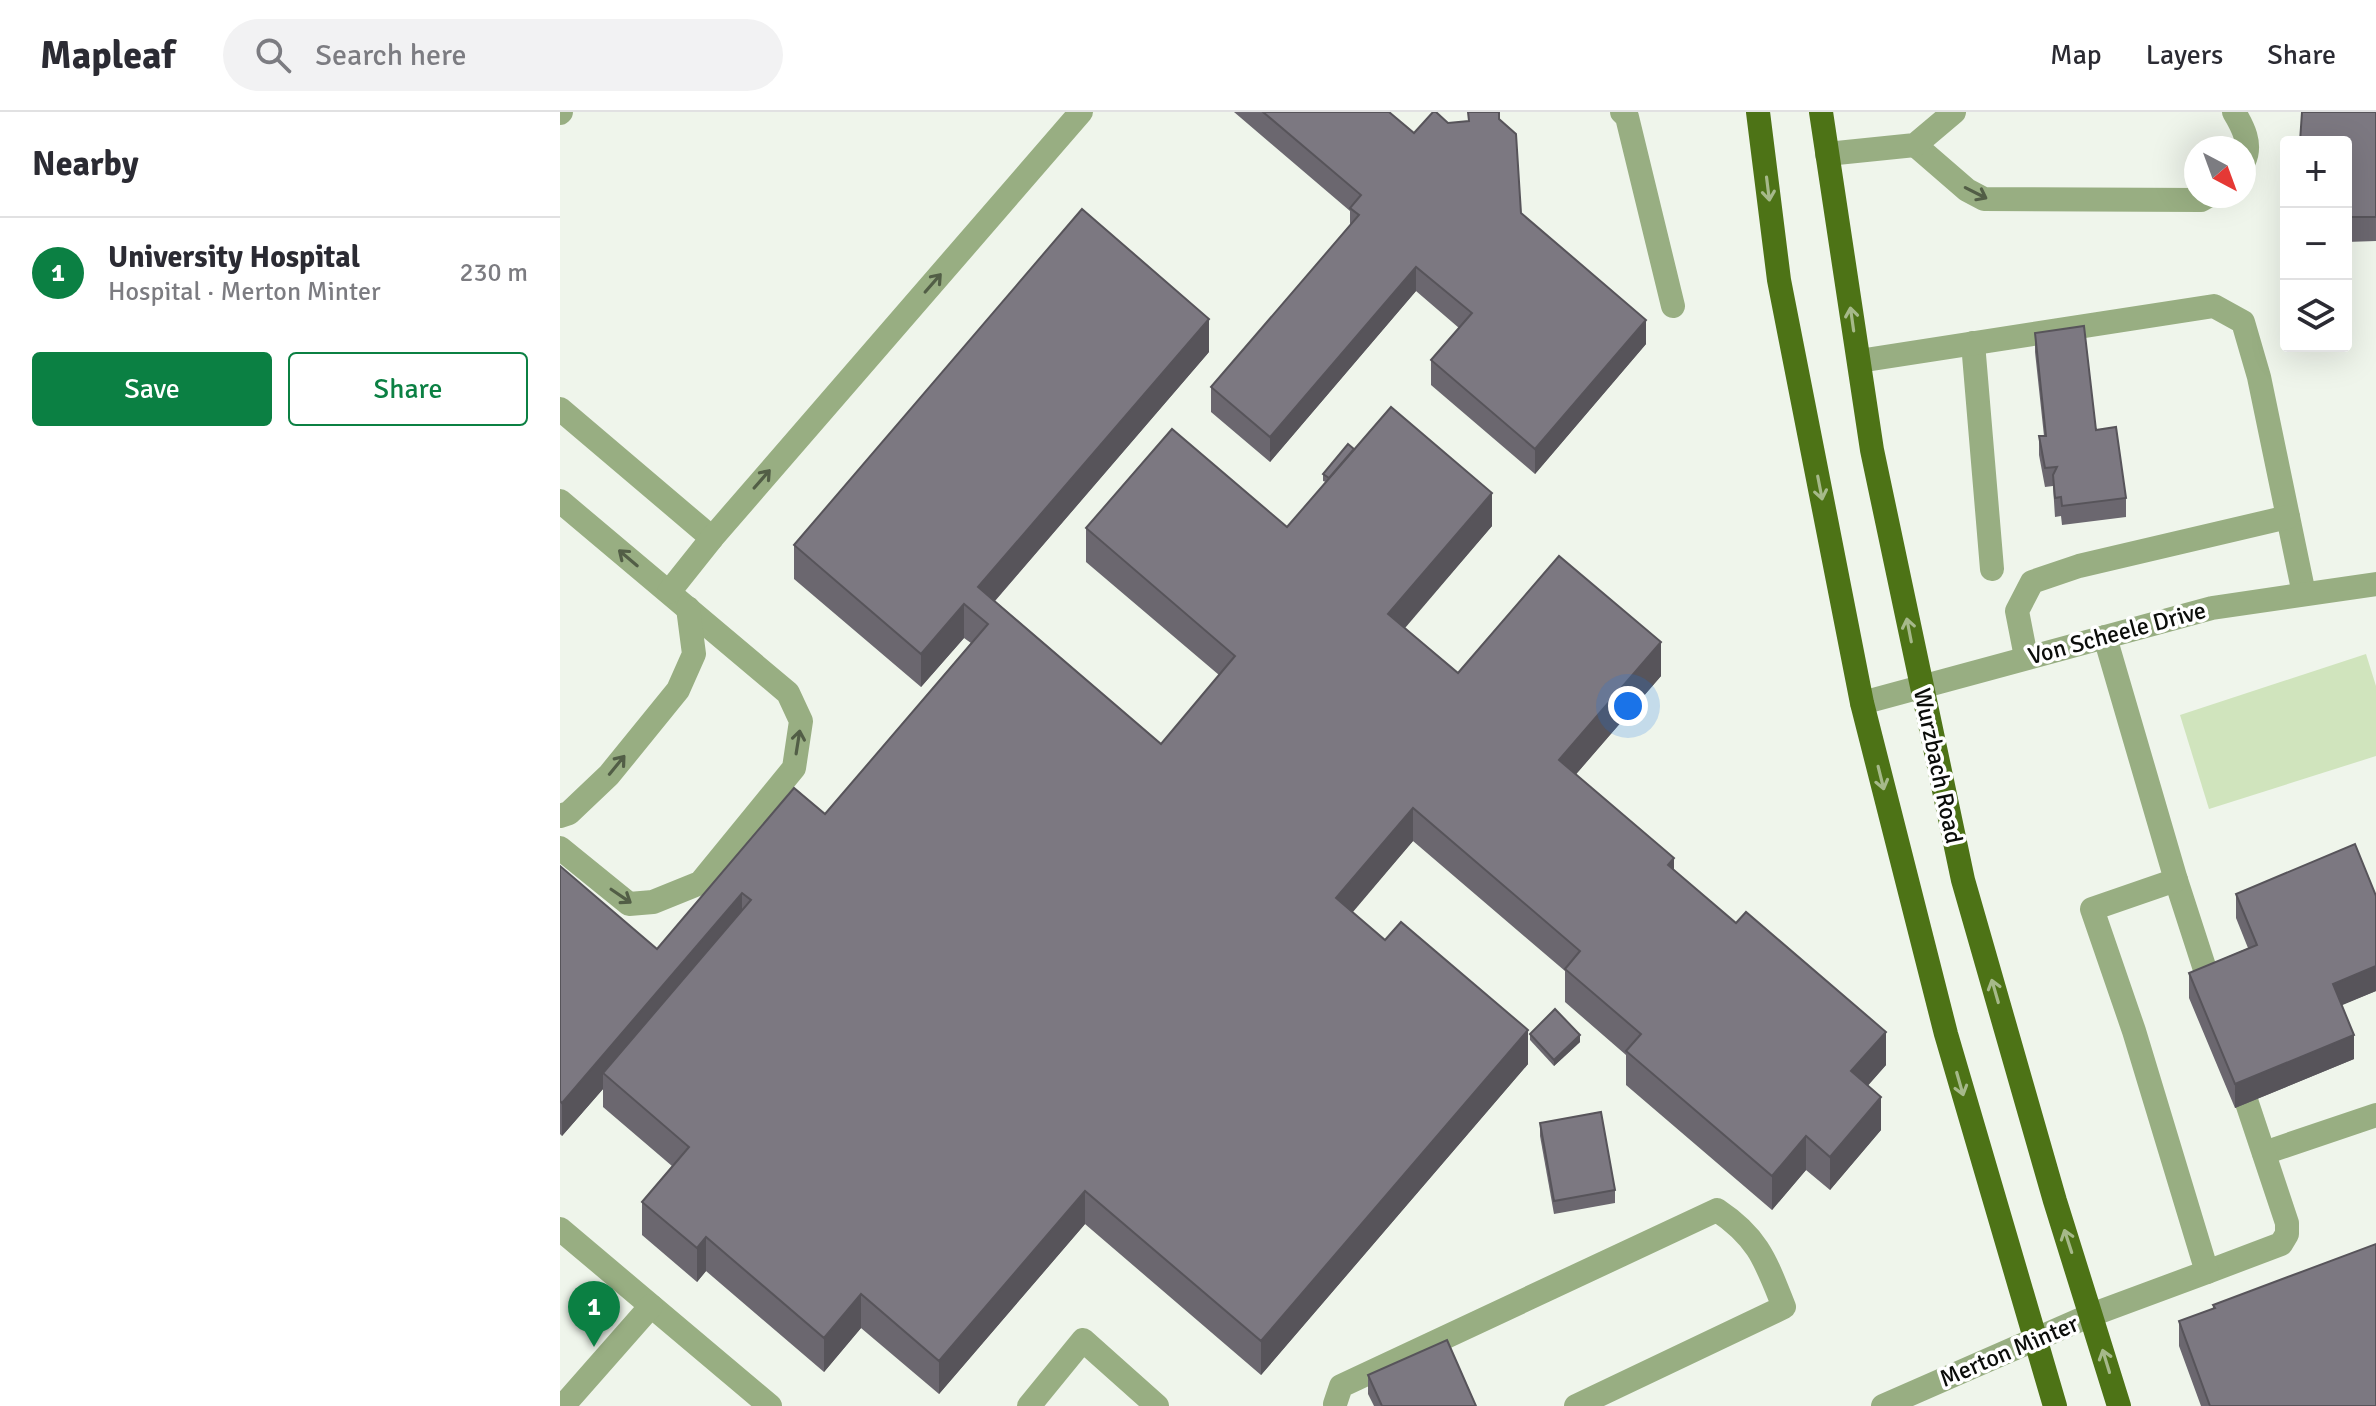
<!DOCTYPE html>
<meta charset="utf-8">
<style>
body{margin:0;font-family:Signika,sans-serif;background:#f2f2f3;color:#2b2b33}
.controls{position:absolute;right:24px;top:24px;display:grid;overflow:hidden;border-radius:8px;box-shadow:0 8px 32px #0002}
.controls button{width:72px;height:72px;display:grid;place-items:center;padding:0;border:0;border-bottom:2px solid #e1e1e2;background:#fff;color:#2b2b33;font:40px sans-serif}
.compass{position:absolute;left:1624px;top:24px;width:72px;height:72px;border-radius:50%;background:#fff;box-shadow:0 8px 32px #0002;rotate:139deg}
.you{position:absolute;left:1068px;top:594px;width:28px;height:28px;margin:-20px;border:6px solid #fff;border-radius:50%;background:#1a73e8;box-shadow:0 0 0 12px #1a73e833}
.badge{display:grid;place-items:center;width:52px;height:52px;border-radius:50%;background:#0b8043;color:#fff;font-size:26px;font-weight:700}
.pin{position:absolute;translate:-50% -66px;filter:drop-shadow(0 2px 4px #0008)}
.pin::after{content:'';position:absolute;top:42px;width:28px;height:24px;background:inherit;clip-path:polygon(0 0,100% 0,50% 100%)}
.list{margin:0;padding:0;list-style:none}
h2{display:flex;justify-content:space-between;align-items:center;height:104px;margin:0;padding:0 32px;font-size:34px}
h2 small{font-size:26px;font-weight:400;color:#7c7c81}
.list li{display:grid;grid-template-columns:52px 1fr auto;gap:24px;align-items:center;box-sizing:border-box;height:112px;padding:0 32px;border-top:2px solid #e1e1e2}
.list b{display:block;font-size:30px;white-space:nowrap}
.list p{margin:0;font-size:26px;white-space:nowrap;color:#7c7c81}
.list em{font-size:26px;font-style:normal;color:#7c7c81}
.actions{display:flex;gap:16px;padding:24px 32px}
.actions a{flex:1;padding:18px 0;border:2px solid #0b8043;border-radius:8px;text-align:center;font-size:28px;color:#0b8043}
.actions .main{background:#0b8043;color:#fff}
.icon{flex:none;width:44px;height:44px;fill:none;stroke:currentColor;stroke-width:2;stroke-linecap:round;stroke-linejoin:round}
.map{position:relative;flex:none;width:1816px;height:1294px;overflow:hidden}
header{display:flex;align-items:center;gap:48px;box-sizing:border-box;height:112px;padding:0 40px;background:#fff;border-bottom:2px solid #e1e1e2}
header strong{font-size:38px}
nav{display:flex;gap:44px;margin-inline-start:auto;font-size:28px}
.search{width:560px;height:72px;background:#f2f2f3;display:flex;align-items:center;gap:20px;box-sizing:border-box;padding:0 28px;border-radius:44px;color:#7c7c81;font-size:30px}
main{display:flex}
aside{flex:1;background:#fff}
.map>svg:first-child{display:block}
.green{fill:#d0e4bd}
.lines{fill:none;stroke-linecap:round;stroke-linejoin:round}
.minor{stroke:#98ae82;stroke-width:24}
.major{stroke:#4d7316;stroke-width:24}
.wall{fill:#6b676f}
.shaded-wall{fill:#57545a}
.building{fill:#7c7881;stroke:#57545a;stroke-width:2}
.oneway{stroke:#a6b98a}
.oneway2{stroke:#525e46}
.labels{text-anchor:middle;stroke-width:7;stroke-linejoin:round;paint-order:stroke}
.street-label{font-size:24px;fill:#0b0d0a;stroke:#fff}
</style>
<header>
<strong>Mapleaf</strong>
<div class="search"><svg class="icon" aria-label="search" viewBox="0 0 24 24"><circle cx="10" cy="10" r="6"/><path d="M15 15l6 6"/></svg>Search here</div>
<nav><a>Map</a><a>Layers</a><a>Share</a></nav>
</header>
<main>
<aside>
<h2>Nearby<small></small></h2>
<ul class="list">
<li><span class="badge">1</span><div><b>University Hospital</b><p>Hospital · Merton Minter</p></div><em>230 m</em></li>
</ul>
<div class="actions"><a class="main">Save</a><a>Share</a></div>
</aside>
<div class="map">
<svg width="1816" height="1294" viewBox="0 0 1816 1294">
<rect width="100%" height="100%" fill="#eff5eb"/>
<!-- green -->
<polygon class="green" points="1806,542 1816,574 1816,644 1649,697 1620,603"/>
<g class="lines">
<!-- minor -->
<g class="minor">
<polyline points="1062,0 1067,5 1113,194"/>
<path d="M1674,0C1683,15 1692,32 1684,49"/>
<polyline points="0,1 1,0"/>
<polyline points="1355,33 1407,78 1424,87 1641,88 1648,84"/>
<polyline points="1267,42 1355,33 1394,0"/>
<polyline points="1413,231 1432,457"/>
<polyline points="1299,249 1654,194 1683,210 1699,265 1744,482"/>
<polyline points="0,297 152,426"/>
<polyline points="0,389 228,581 241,609 234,656 140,771 93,790 69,792 0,736"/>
<polyline points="109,480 152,426 521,0"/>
<polyline points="1466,545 1457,499 1472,470 1519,454 1728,405"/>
<polyline points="1302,591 1652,496 1816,472"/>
<polyline points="0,704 9,701 49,663 118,578 134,542 128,496"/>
<polyline points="1616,768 1651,876"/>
<polyline points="1704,1041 1816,1003"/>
<polyline points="0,1117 210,1294"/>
<polyline points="1647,1160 1721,1132 1727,1122 1727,1111 1687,991"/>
<path d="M775,1292L781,1274L1157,1098C1199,1126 1206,1150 1224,1195L1016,1294"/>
<polyline points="3,1294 91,1194"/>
<polyline points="469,1294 523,1228 597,1294"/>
<polyline points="1323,1294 1531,1203 1647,1160 1574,919 1532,797 1616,768 1545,525"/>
</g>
<!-- major -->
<g class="major">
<polyline points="1198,0 1219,168 1302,591 1386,922 1495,1294"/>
<polyline points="1261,0 1312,338 1403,768 1495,1089 1559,1294"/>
</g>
</g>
<!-- wall -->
<g class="wall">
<polygon points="674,0 829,0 854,21 888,11 908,9 908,0 939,0 939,7 961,101 1086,232 975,362 871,273 871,248 899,216 856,179 710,350 651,300 651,275 790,113 790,99"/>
<polygon points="1816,0 1816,129 1786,130 1786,30"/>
<polygon points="1475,221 1536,318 1566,386 1566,405 1502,413 1501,404 1495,405 1493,374 1485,375 1479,343 1479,324 1484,324 1475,240"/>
<polygon points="649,240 435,489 601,632 659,563 526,450 526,416 727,415 766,370 763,369 763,362 794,337 932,414 844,516 898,561 1101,564 1016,662 1114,758 1326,953 1308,973 1321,1018 1270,1078 1246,1058 1212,1098 1066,973 1066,943 1005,890 1005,859 853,729 792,800 968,952 701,1263 525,1112 379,1282 301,1216 264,1260 146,1159 137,1170 82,1123 82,1090 112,1054 43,995 43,977 2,1024 0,1022 0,754 97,837 265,702 411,531 404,526 361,575 234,467 234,433"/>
<polygon points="1676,782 1816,784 1816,879 1781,893 1794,947 1675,996 1629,886 1629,861 1688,836 1676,806"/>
<polygon points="970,922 1020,930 994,954 970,928"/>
<polygon points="980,1011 1055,1078 1055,1091 994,1102 980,1024"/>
<polygon points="1653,1193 1816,1294 1641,1294 1619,1234 1619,1209 1653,1197"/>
<polygon points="808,1263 916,1294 814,1294 808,1282"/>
</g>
<!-- shaded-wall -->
<g class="shaded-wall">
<polygon points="856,155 856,179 710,350 710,325"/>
<polygon points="649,207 649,240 420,506 418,475"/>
<polygon points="1086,208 1086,232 975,362 975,337"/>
<polygon points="932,381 932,414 828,536 828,502"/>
<polygon points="404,492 404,526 361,575 361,542"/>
<polygon points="1101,530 1101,564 999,682 999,648"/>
<polygon points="853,696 853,729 776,820 776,786"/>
<polygon points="1114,746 1114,780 1108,753"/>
<polygon points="182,781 182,815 43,961 43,977 2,1024 2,991"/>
<polygon points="1816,854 1816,879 1773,897 1773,872"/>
<polygon points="968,918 968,952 701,1263 701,1229"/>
<polygon points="1326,920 1326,953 1291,993 1291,959"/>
<polygon points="1020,923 1020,930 994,954 994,948"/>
<polygon points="1794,923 1794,947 1675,996 1675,972"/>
<polygon points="1321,985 1321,1018 1270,1078 1270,1045"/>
<polygon points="1246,1024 1246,1058 1212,1098 1212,1064"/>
<polygon points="525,1079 525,1112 379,1282 379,1249"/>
<polygon points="146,1125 146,1159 137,1170 137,1136"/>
<polygon points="301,1182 301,1216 264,1260 264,1226"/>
</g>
<!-- building -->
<g class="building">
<polygon points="703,0 829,0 854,21 873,0 876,0 888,11 909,9 908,0 939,0 939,7 956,22 961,101 1086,208 975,337 871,248 912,201 856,155 710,325 651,275 799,103 790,96 801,83"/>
<polygon points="1742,0 1816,0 1816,105 1786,105 1786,30 1740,30"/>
<polygon points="522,97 649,207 418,475 601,632 675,544 526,416 612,317 727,415 831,295 932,381 828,502 898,561 999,444 1101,530 999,648 1114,746 1108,753 1176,811 1186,800 1326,920 1291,959 1321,985 1270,1045 1246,1024 1212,1064 1066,939 1081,922 1005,857 1020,839 853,696 776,786 825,828 841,810 968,918 701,1229 525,1079 379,1249 301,1182 264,1226 146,1125 137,1136 82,1090 129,1035 43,961 191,788 182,781 2,991 0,989 0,754 97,837 234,676 265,702 428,512 404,492 361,542 234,433"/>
<polygon points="1524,214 1536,318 1556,315 1566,386 1502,394 1501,385 1495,386 1493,363 1497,355 1485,356 1479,324 1486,324 1475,221"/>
<polygon points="788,332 794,337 769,366 763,362"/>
<polygon points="1795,732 1816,784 1816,854 1773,872 1794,923 1675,972 1629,861 1697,833 1676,782"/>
<polygon points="995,897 1020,923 994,948 970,922"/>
<polygon points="1041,1000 1055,1078 994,1089 980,1011"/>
<polygon points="1816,1132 1816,1294 1650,1294 1619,1209 1655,1196 1653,1193"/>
<polygon points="887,1228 916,1294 822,1294 808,1263"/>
</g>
<!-- one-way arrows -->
<defs><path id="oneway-shaft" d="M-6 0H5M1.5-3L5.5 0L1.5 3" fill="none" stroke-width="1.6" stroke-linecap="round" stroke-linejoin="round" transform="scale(2)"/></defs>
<g class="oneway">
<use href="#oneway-shaft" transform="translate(1208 77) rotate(83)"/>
<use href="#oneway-shaft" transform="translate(1292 207) rotate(-98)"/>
<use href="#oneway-shaft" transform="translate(1260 376) rotate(79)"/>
<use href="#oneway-shaft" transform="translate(1349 518) rotate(-101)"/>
<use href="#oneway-shaft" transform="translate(1321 666) rotate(76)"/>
<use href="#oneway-shaft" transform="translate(1435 879) rotate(-106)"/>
<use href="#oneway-shaft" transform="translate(1400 972) rotate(74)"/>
<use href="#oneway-shaft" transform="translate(1508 1129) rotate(-108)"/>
<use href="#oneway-shaft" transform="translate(1546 1249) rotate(-107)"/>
</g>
<g class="oneway2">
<use href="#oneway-shaft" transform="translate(1416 81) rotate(27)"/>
<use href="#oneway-shaft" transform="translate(373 171) rotate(-49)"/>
<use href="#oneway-shaft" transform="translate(202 367) rotate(-49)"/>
<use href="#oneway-shaft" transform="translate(68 446) rotate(-140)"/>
<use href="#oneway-shaft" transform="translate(238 630) rotate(-81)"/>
<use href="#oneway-shaft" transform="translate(57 653) rotate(-51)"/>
<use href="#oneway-shaft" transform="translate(61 784) rotate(34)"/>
</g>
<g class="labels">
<!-- street labels -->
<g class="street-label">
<text transform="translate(1557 521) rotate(-15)" y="8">Von Scheele Drive</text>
<text transform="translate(1378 654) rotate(78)" y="8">Wurzbach Road</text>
<text transform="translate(1449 1239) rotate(-23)" y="8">Merton Minter</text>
</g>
</g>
</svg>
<div class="controls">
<button>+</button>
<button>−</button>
<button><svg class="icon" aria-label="layers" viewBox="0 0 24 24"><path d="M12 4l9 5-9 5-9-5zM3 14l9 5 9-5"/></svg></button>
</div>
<svg class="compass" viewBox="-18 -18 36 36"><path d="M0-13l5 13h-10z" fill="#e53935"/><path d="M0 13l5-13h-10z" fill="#7c7c81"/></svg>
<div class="you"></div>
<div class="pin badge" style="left:34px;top:1235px">1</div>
</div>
</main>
